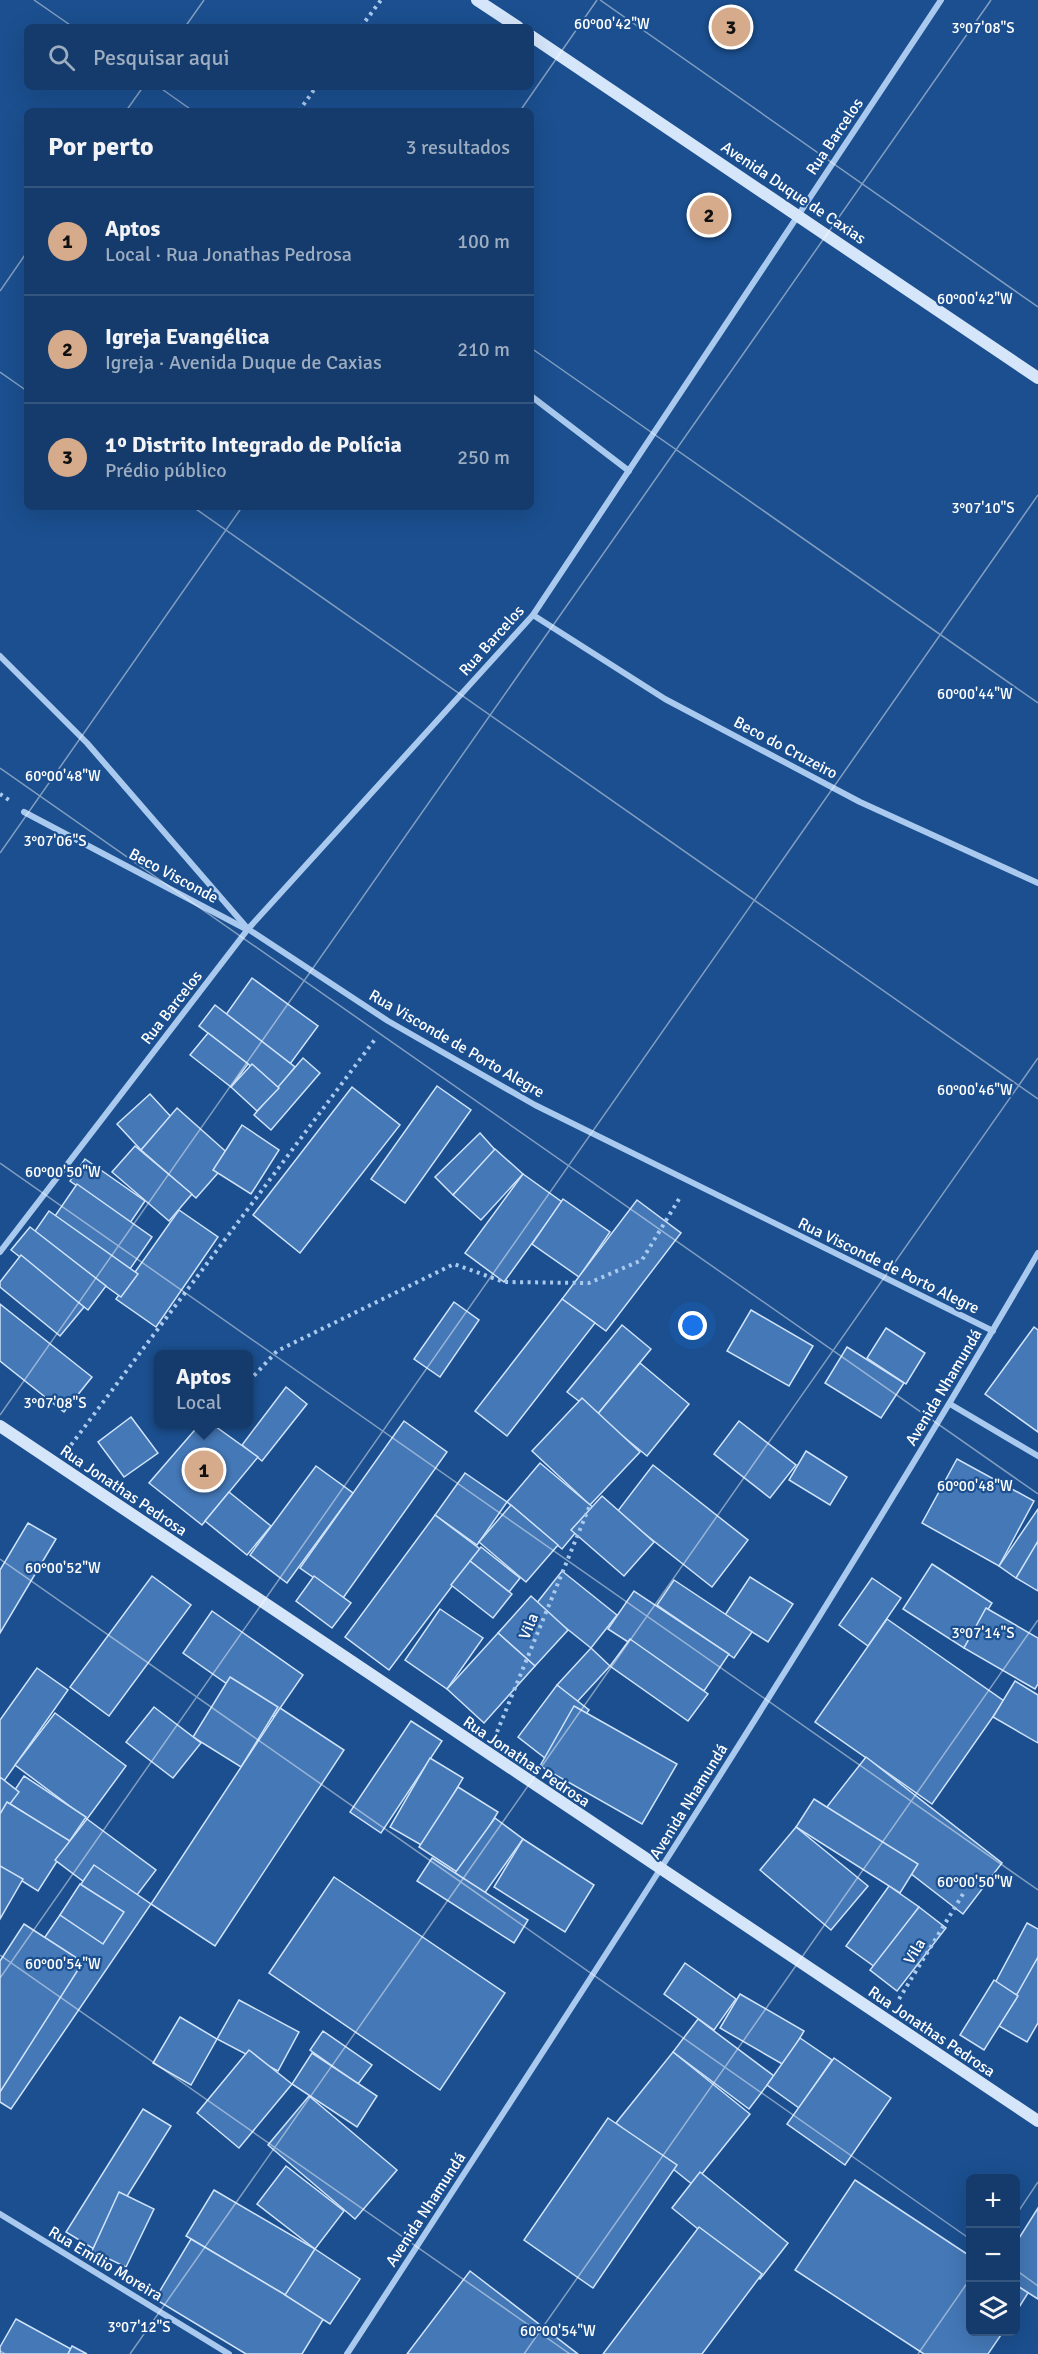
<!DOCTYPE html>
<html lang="pt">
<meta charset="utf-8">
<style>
body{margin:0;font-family:Signika,sans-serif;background:#214673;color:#f1f3f6}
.controls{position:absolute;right:18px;bottom:18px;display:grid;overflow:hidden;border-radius:9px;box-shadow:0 6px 24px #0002}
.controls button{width:54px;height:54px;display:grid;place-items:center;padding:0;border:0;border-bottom:2px solid #33557e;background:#143b6b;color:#f1f3f6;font:30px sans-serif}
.you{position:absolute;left:693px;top:1326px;width:21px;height:21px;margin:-15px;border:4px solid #fff;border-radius:50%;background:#1a73e8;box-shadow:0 0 0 9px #1a73e833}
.badge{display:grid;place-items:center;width:39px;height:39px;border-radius:50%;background:#d6ab8b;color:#111;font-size:20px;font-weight:700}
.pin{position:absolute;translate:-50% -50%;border:3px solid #fff;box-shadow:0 2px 6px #0006}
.popup{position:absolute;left:154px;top:1350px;width:99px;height:78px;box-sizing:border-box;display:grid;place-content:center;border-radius:9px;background:#143b6b;filter:drop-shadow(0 2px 4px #0005);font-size:20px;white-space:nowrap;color:#9dadc1}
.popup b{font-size:22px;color:#f1f3f6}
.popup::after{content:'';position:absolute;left:50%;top:100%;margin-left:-12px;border:12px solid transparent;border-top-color:#143b6b}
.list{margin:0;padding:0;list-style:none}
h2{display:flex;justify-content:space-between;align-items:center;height:78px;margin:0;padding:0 24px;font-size:26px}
h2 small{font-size:20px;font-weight:400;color:#9dadc1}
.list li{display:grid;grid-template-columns:39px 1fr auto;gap:18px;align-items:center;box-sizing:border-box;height:108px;padding:0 24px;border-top:2px solid #33557e}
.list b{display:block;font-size:22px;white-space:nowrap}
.list p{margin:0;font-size:20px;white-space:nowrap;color:#9dadc1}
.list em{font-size:20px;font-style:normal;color:#9dadc1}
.icon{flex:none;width:33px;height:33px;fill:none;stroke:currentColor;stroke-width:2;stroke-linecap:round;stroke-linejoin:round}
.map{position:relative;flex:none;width:1038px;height:2354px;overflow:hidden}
.search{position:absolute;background:#143b6b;box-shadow:0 6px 24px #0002;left:24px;top:24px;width:510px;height:66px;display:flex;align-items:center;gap:15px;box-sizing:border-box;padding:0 21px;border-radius:9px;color:#9dadc1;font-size:22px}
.panel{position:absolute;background:#143b6b;box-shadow:0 6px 24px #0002;left:24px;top:108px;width:510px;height:402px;border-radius:9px}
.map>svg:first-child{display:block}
.building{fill:#4478b7;stroke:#cfe3fa;stroke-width:1.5}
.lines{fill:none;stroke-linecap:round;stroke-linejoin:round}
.path{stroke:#a9c9ee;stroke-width:4;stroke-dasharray:3 4.5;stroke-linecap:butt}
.street{stroke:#a9c9ee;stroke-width:6}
.secondary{stroke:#d6e6fa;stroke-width:12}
.ticks{fill:none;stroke:#fff;stroke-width:1.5;stroke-opacity:0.45}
.labels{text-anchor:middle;stroke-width:4.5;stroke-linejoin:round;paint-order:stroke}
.street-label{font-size:16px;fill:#fff;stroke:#1b4f8f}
.ticks-label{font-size:15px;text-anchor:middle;fill:#fff;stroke:#1b4f8f;stroke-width:4.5;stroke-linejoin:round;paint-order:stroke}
</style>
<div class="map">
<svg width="1038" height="2354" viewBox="0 0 1038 2354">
<rect width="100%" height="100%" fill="#1b4f8f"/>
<!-- building -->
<g class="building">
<polygon points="252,978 318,1026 290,1064 225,1016"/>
<polygon points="215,1005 295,1067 279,1088 199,1026"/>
<polygon points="208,1033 248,1064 231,1087 190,1055"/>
<polygon points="303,1058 320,1073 271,1130 254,1115"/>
<polygon points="252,1064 279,1088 257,1111 231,1087"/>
<polygon points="437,1086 471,1110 405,1203 371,1179"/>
<polygon points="352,1087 400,1125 300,1253 253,1215"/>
<polygon points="150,1094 173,1119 141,1150 117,1124"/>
<polygon points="177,1108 232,1157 196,1198 141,1150"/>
<polygon points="242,1125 279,1150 251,1194 213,1170"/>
<polygon points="480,1133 497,1152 453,1195 435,1177"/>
<polygon points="135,1146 192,1194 169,1221 112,1172"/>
<polygon points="495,1149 523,1174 481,1220 453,1195"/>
<polygon points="85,1159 145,1201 130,1223 70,1181"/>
<polygon points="523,1174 562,1202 504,1282 465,1253"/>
<polygon points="77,1184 152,1237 130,1269 55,1216"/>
<polygon points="563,1199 610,1232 579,1277 532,1244"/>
<polygon points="637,1200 681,1233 606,1331 562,1299"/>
<polygon points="179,1210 218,1237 156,1327 116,1299"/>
<polygon points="49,1211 138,1274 121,1297 33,1234"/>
<polygon points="30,1227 106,1286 88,1310 11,1250"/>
<polygon points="21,1255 84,1307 60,1336 0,1287 0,1282"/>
<polygon points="562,1299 595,1323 507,1436 475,1411"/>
<polygon points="454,1302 479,1320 440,1377 414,1359"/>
<polygon points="0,1304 92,1377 64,1412 0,1361"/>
<polygon points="751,1310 813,1346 789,1386 727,1351"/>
<polygon points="622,1325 651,1349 597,1415 567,1392"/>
<polygon points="1034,1327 1038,1330 1038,1432 985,1394"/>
<polygon points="886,1328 925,1353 906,1384 867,1358"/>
<polygon points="847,1347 904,1383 881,1418 825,1383"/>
<polygon points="640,1363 689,1404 647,1456 597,1415"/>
<polygon points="286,1387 307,1404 262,1461 242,1445"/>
<polygon points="582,1398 640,1452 590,1505 532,1451"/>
<polygon points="131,1417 158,1453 124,1477 98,1442"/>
<polygon points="404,1421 447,1452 343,1598 300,1568"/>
<polygon points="739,1421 796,1465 770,1498 714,1454"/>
<polygon points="200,1424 212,1424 258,1457 202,1525 149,1483"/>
<polygon points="806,1451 847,1477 830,1505 789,1480"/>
<polygon points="957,1459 1034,1501 999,1566 922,1523"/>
<polygon points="540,1463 595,1509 562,1549 507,1502"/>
<polygon points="653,1465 748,1540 712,1587 617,1512"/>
<polygon points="316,1466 353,1493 287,1583 250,1555"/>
<polygon points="465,1473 507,1502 477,1545 435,1515"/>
<polygon points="229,1492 271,1526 247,1555 205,1521"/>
<polygon points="602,1496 654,1542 624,1576 571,1530"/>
<polygon points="511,1505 558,1545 526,1582 479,1542"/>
<polygon points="1038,1509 1038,1547 1016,1578 999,1566"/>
<polygon points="435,1515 480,1549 389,1670 345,1637"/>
<polygon points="28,1523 56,1539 0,1633 0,1570"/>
<polygon points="1038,1541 1038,1591 1016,1578"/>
<polygon points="481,1547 520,1578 509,1592 470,1561"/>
<polygon points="470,1561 512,1594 493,1618 451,1585"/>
<polygon points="932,1564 992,1603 964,1648 903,1609"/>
<polygon points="562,1571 617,1615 591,1648 536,1604"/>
<polygon points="152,1576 191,1605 109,1716 70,1687"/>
<polygon points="314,1576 351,1603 332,1628 296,1601"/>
<polygon points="750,1577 793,1604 768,1642 725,1615"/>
<polygon points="872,1578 901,1598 868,1646 839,1625"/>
<polygon points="674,1580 752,1632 734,1658 657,1605"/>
<polygon points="634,1591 729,1654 704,1691 608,1629"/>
<polygon points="531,1596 568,1630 535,1666 498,1633"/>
<polygon points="986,1608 1038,1638 1038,1684 1035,1689 964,1648"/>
<polygon points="440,1609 483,1638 447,1689 405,1660"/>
<polygon points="212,1611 303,1675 274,1717 183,1653"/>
<polygon points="887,1619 1004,1701 932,1804 815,1722"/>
<polygon points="498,1633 535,1666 484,1723 447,1689"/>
<polygon points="630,1639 708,1694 688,1721 610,1666"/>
<polygon points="591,1648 610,1666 576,1703 557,1685"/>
<polygon points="37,1668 68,1690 4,1781 0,1778 0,1720"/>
<polygon points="230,1677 278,1707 241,1767 193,1737"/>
<polygon points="1015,1681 1038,1695 1038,1743 993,1717"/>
<polygon points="557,1685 589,1710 550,1762 518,1737"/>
<polygon points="574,1706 677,1764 642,1824 540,1766"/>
<polygon points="154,1707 201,1743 173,1778 126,1742"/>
<polygon points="280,1708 344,1750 215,1946 151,1904"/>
<polygon points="55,1713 126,1766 87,1819 15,1765"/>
<polygon points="411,1721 442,1741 381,1833 350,1812"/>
<polygon points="866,1757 1002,1863 963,1914 826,1808"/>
<polygon points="430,1758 463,1778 423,1846 390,1827"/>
<polygon points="24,1776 86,1817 69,1842 7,1802"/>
<polygon points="0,1777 19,1792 0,1817"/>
<polygon points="458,1787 498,1812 460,1874 419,1847"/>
<polygon points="814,1799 918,1864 900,1893 796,1827"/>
<polygon points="7,1802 70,1841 38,1891 0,1867 0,1814"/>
<polygon points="495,1818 523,1839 484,1894 455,1873"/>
<polygon points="87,1819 156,1870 124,1912 55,1860"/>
<polygon points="796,1827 868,1886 831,1930 760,1870"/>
<polygon points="523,1839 594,1885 565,1932 494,1887"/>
<polygon points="432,1858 528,1920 514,1943 417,1881"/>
<polygon points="94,1865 151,1904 11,2109 0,2102 0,2003"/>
<polygon points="0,1866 23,1879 0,1919"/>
<polygon points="334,1877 505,1993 440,2090 269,1973"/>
<polygon points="80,1884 124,1912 103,1944 60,1915"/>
<polygon points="889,1886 919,1907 875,1967 846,1946"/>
<polygon points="919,1907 946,1928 897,1991 870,1970"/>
<polygon points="1027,1923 1038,1929 1038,1962 1019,1997 995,1983"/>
<polygon points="24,1924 83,1962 0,2092 0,1961"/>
<polygon points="1038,1957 1038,2023 1027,2042 999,2026"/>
<polygon points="685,1963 736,1999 714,2030 664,1994"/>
<polygon points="994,1980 1018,1996 984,2050 960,2035"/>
<polygon points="740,1994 804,2031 784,2065 720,2028"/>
<polygon points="239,2000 299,2032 278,2071 217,2039"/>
<polygon points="180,2017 217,2039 191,2085 153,2063"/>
<polygon points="698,2019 774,2076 749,2109 673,2052"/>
<polygon points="323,2031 372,2065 358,2084 310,2050"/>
<polygon points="800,2038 832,2060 799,2108 767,2085"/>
<polygon points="249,2050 292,2084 239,2148 197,2113"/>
<polygon points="673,2052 750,2114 693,2185 616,2123"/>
<polygon points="312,2053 377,2096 357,2127 292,2084"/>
<polygon points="834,2058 891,2098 845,2165 787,2124"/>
<polygon points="309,2096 397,2170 355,2219 268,2145"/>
<polygon points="143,2109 171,2126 94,2249 66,2232"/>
<polygon points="608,2118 677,2165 593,2288 524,2240"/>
<polygon points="286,2166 344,2211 315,2249 257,2204"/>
<polygon points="700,2172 788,2243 760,2279 672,2208"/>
<polygon points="855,2180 970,2256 970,2332 1003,2332 988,2354 924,2354 795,2270"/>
<polygon points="214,2190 315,2249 287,2296 186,2236"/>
<polygon points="119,2192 154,2209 126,2267 92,2251"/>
<polygon points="1038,2208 1038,2299 1016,2285 1016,2243"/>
<polygon points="699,2227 762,2274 702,2354 603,2354"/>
<polygon points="191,2239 324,2318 302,2354 246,2354 155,2299"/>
<polygon points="315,2249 360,2279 330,2324 285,2295"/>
<polygon points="470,2271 578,2354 407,2354"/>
<polygon points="1016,2285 1028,2293 1016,2312"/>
<polygon points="16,2319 71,2349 68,2354 0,2354 0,2347"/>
<polygon points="72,2346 87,2354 68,2354"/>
</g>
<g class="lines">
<!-- path -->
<g class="path">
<polyline points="361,27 381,0"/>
<polyline points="299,111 316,87"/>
<polyline points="0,794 9,800"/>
<polyline points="249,1381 277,1351 454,1264 504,1282 589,1283 642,1260 679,1199"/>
<polyline points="71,1445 376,1038"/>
<polyline points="497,1732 590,1505"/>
<polyline points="899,1999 963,1894"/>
</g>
<!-- street -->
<g class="street">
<polyline points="531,396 629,471"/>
<polyline points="533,615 665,699 860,802 1038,883"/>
<polyline points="0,656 87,743 248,929 388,1021 535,1105 993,1331"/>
<polyline points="24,812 244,928"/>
<polyline points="0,1252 248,929 533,615 941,0"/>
<polyline points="950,1404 1038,1456"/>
<polyline points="0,2214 229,2354"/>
<path d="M347,2354C583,1991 820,1628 1038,1253"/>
</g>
<!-- secondary -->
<g class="secondary">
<polyline points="477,0 518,27"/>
<polyline points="531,36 1038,378"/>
<polyline points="0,1426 1038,2121"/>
</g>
</g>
<!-- ticks -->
<path class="ticks" d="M34,0L73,27M600,0L1038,307M185,27L204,0M159,87L193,111M126,111L143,87M520,111L597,0M0,291L27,252M531,348L1038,703M0,372L27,391M193,507L1038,1099M0,768L1038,1494M0,853L242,507M0,1163L1038,1890M0,1415L991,0M0,1559L970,2239M0,1955L570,2354M0,1978L1038,495M1016,2215L1038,2182M1016,2270L1038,2286M0,2351L5,2354M130,2354L1038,1058M524,2354L1038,1620M918,2354L970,2279"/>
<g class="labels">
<!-- street labels -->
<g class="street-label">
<text transform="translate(834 136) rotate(-56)" y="6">Rua Barcelos</text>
<text transform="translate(794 192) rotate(34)" y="6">Avenida Duque de Caxias</text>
<text transform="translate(491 640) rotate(-48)" y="6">Rua Barcelos</text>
<text transform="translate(786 747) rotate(28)" y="6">Beco do Cruzeiro</text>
<text transform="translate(174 875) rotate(28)" y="6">Beco Visconde</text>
<text transform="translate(171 1007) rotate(-52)" y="6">Rua Barcelos</text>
<text transform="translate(457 1043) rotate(30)" y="6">Rua Visconde de Porto Alegre</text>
<text transform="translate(889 1265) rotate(26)" y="6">Rua Visconde de Porto Alegre</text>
<text transform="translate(943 1387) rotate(-59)" y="6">Avenida Nhamundá</text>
<text transform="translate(124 1490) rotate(34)" y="6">Rua Jonathas Pedrosa</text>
<text transform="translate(528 1626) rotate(-68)" y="6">Vila</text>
<text transform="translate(527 1761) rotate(34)" y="6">Rua Jonathas Pedrosa</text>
<text transform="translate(688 1801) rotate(-58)" y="6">Avenida Nhamundá</text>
<text transform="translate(914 1951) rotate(-59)" y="6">Vila</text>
<text transform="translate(932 2031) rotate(34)" y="6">Rua Jonathas Pedrosa</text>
<text transform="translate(425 2209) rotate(-57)" y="6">Avenida Nhamundá</text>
<text transform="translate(106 2263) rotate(31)" y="6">Rua Emílio Moreira</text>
</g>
</g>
<g class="ticks-label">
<text x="612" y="29">60°00'42"W</text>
<text x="983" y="33">3°07'08"S</text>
<text x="975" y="304">60°00'42"W</text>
<text x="983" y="513">3°07'10"S</text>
<text x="975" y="699">60°00'44"W</text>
<text x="63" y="781">60°00'48"W</text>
<text x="55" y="846">3°07'06"S</text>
<text x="975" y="1095">60°00'46"W</text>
<text x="63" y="1177">60°00'50"W</text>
<text x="55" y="1408">3°07'08"S</text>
<text x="975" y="1491">60°00'48"W</text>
<text x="63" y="1573">60°00'52"W</text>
<text x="983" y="1638">3°07'14"S</text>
<text x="975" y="1887">60°00'50"W</text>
<text x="63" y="1969">60°00'54"W</text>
<text x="139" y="2332">3°07'12"S</text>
<text x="558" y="2336">60°00'54"W</text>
</g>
</svg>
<div class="controls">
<button>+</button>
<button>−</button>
<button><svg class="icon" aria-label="layers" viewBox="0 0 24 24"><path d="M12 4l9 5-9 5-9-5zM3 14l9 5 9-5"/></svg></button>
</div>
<div class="you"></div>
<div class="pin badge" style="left:204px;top:1470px">1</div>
<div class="popup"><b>Aptos</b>Local</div>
<div class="pin badge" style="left:709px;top:215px">2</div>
<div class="pin badge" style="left:731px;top:27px">3</div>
<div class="search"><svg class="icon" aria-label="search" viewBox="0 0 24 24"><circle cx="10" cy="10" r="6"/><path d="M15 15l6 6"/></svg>Pesquisar aqui</div>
<section class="panel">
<h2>Por perto<small>3 resultados</small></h2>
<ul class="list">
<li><span class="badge">1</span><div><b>Aptos</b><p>Local · Rua Jonathas Pedrosa</p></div><em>100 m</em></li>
<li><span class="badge">2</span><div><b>Igreja Evangélica</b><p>Igreja · Avenida Duque de Caxias</p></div><em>210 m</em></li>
<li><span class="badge">3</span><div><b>1º Distrito Integrado de Polícia</b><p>Prédio público</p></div><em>250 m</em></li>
</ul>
</section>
</div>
